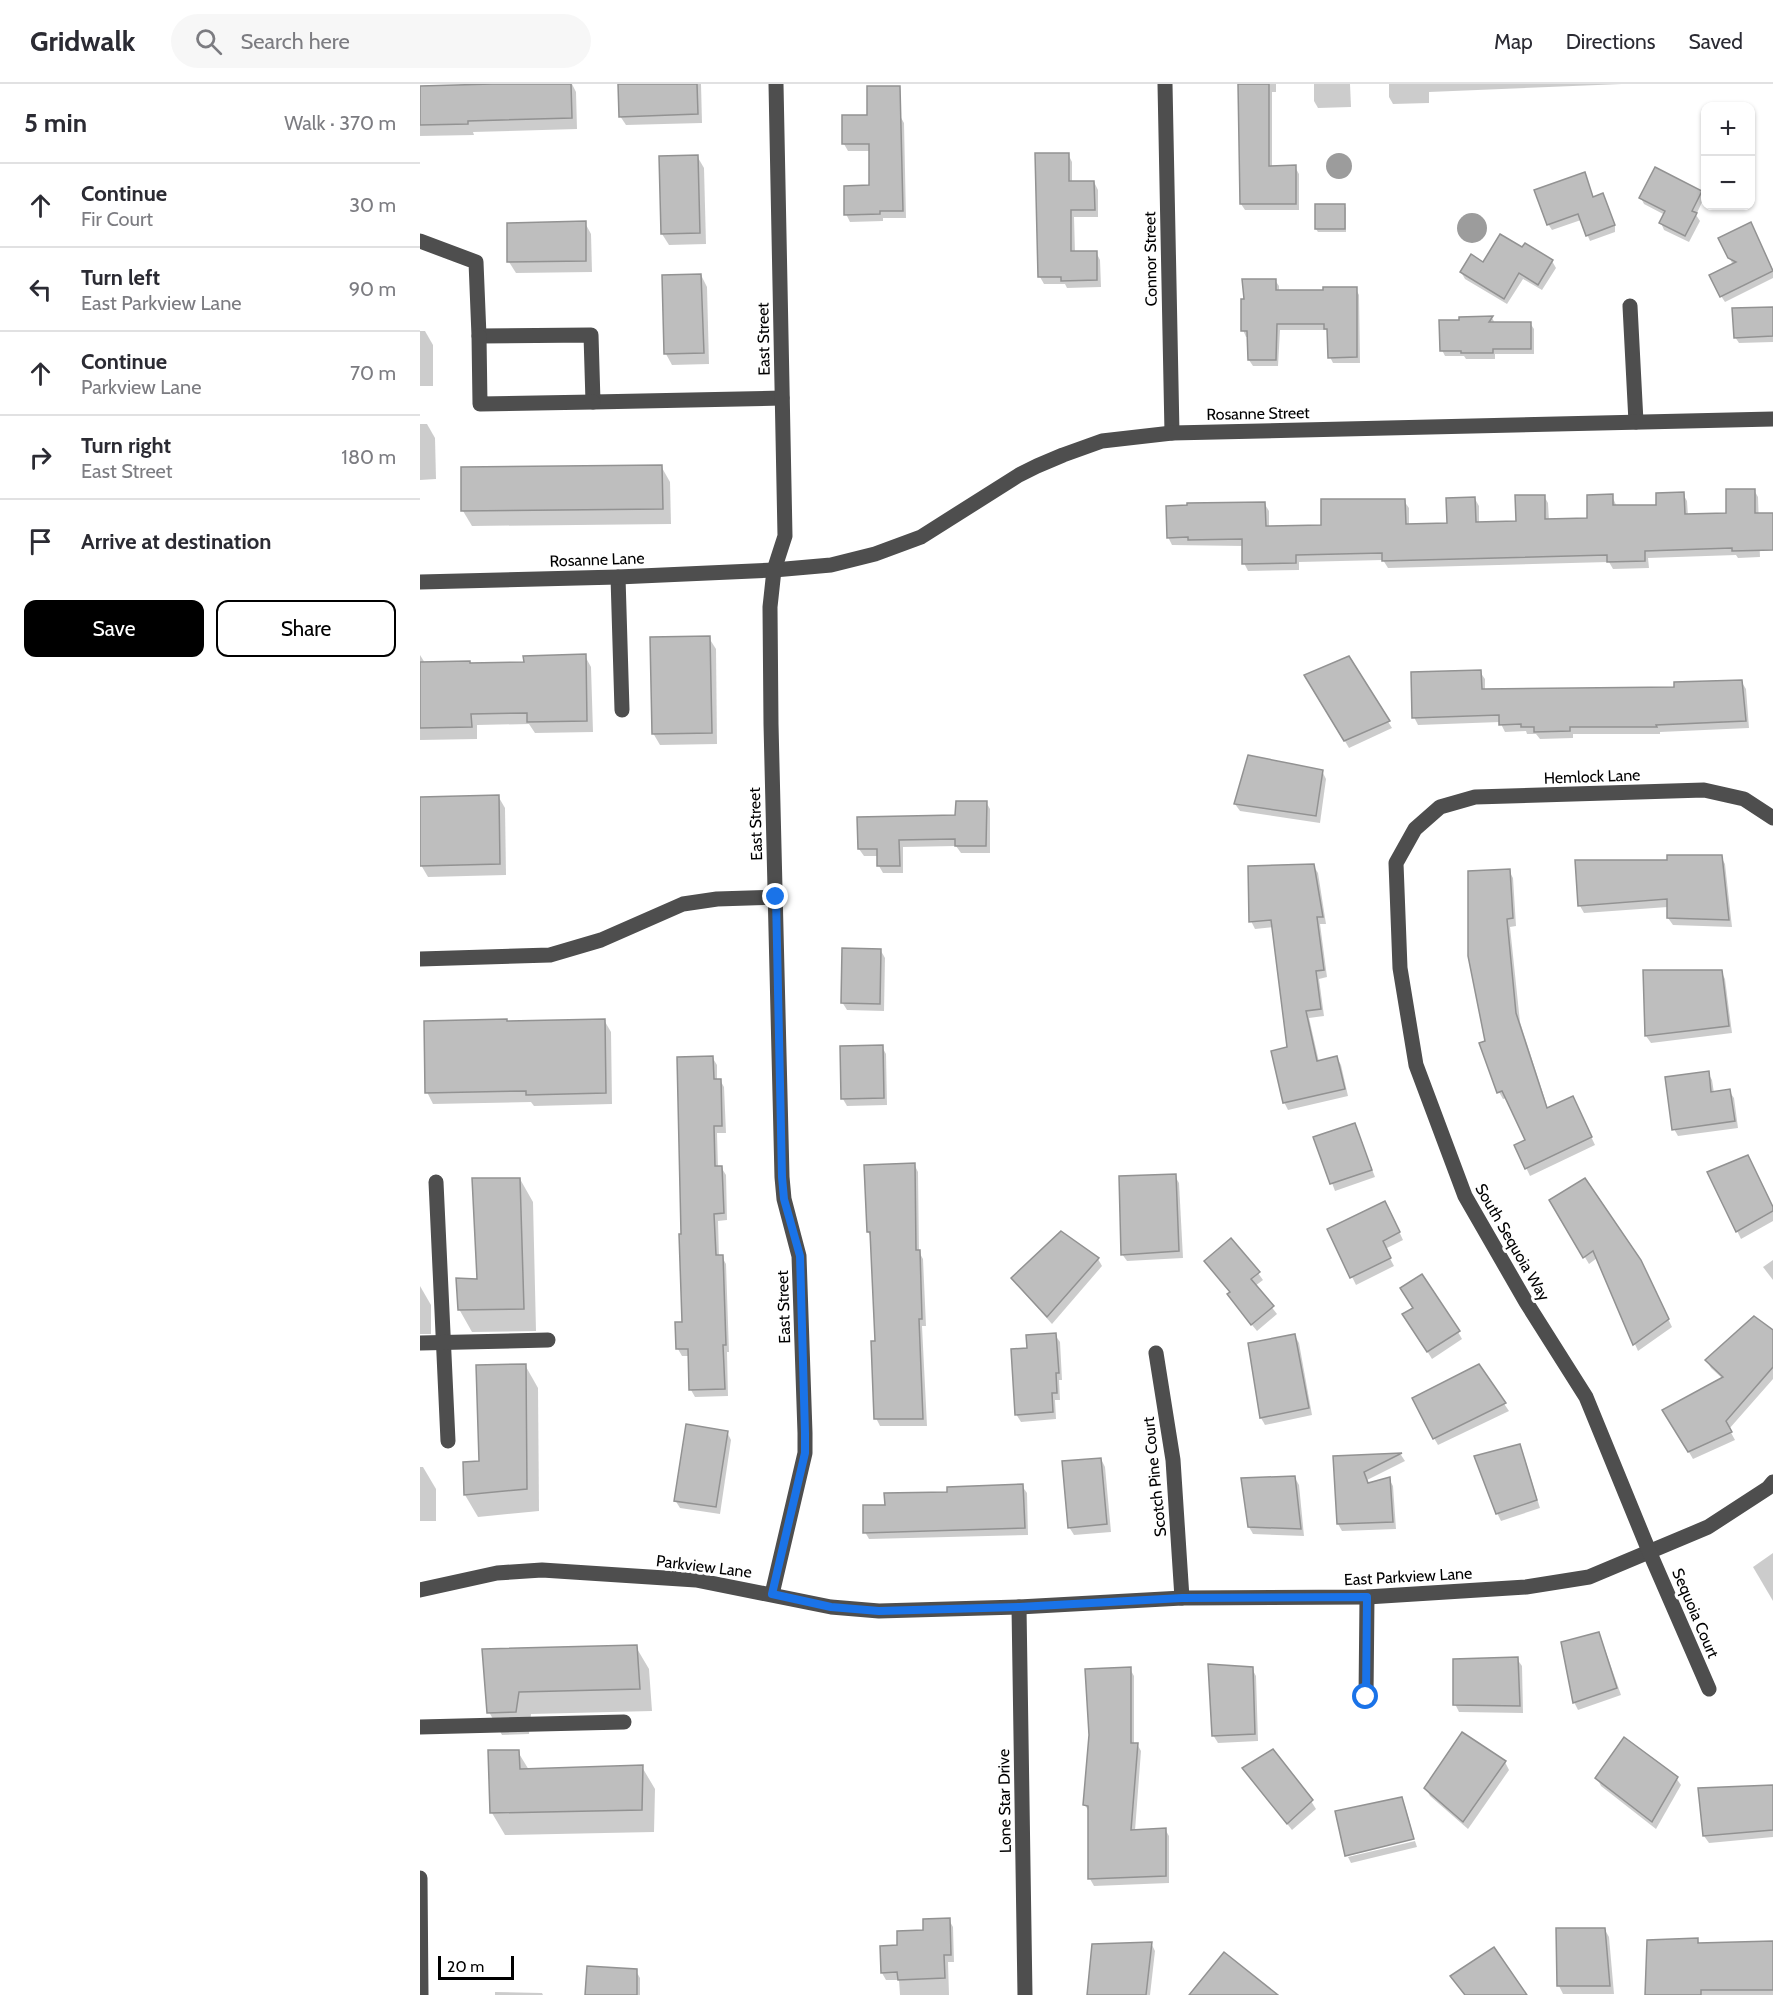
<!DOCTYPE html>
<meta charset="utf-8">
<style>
body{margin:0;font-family:Cabin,sans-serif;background:#f7f7f7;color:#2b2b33}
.controls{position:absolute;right:18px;top:18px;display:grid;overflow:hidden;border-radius:12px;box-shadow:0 2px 4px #0004}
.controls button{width:54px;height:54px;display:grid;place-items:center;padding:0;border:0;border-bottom:2px solid #e1e1e2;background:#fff;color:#2b2b33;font:30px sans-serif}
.scale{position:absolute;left:18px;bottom:15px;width:76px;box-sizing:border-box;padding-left:6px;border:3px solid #000;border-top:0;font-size:16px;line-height:21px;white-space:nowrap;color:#000;-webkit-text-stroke:4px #fff;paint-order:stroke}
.stop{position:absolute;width:18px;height:18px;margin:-14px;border:4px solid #1a73e8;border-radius:50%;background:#fff}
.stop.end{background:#1a73e8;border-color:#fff;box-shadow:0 2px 6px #0008}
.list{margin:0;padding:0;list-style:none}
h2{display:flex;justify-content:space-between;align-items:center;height:78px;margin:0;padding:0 24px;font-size:26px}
h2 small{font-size:20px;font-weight:400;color:#7c7c81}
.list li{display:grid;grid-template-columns:39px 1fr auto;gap:18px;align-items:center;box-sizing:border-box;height:84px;padding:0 24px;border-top:2px solid #e1e1e2}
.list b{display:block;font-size:22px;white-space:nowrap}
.list p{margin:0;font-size:20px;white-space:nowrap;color:#7c7c81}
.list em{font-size:20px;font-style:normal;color:#7c7c81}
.actions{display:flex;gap:12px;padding:18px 24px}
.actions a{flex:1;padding:14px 0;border:2px solid #000;border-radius:12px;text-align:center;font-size:21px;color:#000}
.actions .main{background:#000;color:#fff}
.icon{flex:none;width:33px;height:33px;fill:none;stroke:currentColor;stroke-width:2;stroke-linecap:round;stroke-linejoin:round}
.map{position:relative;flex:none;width:1353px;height:1911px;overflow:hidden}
header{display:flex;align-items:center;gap:36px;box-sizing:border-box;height:84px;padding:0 30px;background:#fff;border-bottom:2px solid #e1e1e2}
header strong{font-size:28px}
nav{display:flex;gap:33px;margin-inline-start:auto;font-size:21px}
.search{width:420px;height:54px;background:#f7f7f7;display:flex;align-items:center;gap:15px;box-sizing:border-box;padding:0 21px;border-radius:33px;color:#7c7c81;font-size:22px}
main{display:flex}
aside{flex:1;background:#fff}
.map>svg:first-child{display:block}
.water{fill:#9c9c9c}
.shadow{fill:#0003}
.building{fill:#bebebe;stroke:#929292;stroke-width:1.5}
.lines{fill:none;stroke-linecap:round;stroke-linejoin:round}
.minor{stroke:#4e4e4e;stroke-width:15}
.route{stroke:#1a73e8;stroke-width:8}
.labels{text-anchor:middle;stroke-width:6;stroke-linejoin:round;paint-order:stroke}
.street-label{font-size:16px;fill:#000;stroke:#fff}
</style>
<header>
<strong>Gridwalk</strong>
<div class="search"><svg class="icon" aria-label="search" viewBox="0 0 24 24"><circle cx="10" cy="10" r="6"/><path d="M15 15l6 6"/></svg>Search here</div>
<nav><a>Map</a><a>Directions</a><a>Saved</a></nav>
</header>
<main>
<aside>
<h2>5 min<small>Walk · 370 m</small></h2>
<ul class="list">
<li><svg class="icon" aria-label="ahead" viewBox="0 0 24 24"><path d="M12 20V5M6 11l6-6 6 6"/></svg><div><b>Continue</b><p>Fir Court</p></div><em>30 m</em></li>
<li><svg class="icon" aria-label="left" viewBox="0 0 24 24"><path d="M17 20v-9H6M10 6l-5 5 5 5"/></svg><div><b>Turn left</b><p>East Parkview Lane</p></div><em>90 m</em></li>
<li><svg class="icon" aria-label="ahead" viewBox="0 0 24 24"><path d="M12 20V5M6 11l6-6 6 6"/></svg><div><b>Continue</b><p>Parkview Lane</p></div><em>70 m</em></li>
<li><svg class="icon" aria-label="right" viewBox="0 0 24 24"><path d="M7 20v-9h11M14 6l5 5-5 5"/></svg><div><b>Turn right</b><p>East Street</p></div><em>180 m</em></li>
<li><svg class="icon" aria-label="arrive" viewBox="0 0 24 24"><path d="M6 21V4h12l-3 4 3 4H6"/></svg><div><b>Arrive at destination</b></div></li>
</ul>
<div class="actions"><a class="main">Save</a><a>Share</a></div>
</aside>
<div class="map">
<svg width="1353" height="1911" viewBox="0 0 1353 1911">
<rect width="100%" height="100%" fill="#fff"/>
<!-- water -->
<g class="water">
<circle cx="919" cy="82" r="13"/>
<circle cx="1052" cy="144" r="15"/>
</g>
<!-- shadow -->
<g class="shadow">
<polygon points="74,0 152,0 156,8 157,45 53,48 54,51 0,52 0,3"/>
<polygon points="199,0 281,0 282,39 206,41 200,32"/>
<polygon points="818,0 856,0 856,8 852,8 852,83 875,83 879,90 879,126 825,126 821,120 820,5"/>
<polygon points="894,0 930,0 931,23 898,24 894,17"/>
<polygon points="969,0 1202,0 1009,8 1009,19 973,20 969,13"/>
<polygon points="480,32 484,39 486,134 463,134 463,137 430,138 426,130 451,103 450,67 428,67 424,60"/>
<polygon points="648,70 652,78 652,99 674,98 678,106 678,133 654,133 655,169 676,168 680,176 681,203 647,204 645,200 624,200 620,193"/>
<polygon points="277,72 284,84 286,160 249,161 242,150"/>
<polygon points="1167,96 1174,114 1183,111 1186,117 1195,141 1195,148 1170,157 1161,136 1132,146 1128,140"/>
<polygon points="1281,108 1284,114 1276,131 1280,137 1269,158 1244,146 1241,139 1245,131 1224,120 1221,114"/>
<polygon points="924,121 926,124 926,148 898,148 896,145"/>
<polygon points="165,139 171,150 172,188 96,189 89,178"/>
<polygon points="1334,146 1353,186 1353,194 1305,218 1301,212 1313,181 1309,173"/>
<polygon points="1105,161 1132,177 1136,184 1122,206 1103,195 1087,220 1045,195 1041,188 1103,165"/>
<polygon points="281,191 287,203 289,280 252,281 246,270"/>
<polygon points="855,196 859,202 859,208 904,208 936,205 939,211 940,279 913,279 910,273 909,250 907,246 860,246 858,282 833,282 829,276 829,253 826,253 823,246"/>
<polygon points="1353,224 1353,258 1319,259 1315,253"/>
<polygon points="1040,234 1072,234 1075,239 1110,239 1114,245 1114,270 1075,270 1075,275 1046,275 1044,272 1025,272 1022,266 1040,237"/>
<polygon points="0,247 5,247 13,261 13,302 0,302"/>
<polygon points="0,340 7,340 15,354 16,395 0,396"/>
<polygon points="241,382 250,398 251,440 52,442 43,427"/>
<polygon points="1334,406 1338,413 1340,473 1318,474 1316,471 1228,474 1229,484 1193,485 1189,478 968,484 963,476 879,478 879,486 828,487 824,479 823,462 752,461 748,453 844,419 849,427 849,444 903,442 984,417 989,424 989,441 1028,440 1055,415 1059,422 1059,439 1098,439 1124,412 1128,419 1129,437 1169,435 1192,412 1197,423 1238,422 1263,410 1267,417 1268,432 1308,431"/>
<polygon points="289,554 296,565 297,660 240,661 233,649"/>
<polygon points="0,571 5,579 51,581 105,579 165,572 171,583 173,648 115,649 109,640 57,641 57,655 0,656"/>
<polygon points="928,573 972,644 929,664 886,591"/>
<polygon points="1060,588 1065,595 1065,606 1256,604 1321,597 1326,605 1329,644 1240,648 1240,650 1153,650 1153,654 1120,655 1116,650 1107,650 1106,647 1085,648 1080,638 998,641 994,633"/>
<polygon points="902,687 906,695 900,739 820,727 815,720"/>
<polygon points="78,712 85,724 86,791 8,793 1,781 0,714"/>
<polygon points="566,718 570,725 570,769 541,769 536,762 483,763 483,789 463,789 459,782 458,772 444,772 439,765 537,732"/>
<polygon points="1301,773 1305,780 1312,843 1253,841 1248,834 1248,823 1164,829 1160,822 1156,778 1248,778"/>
<polygon points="893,781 898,789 906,840 900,840 907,893 899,895 904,932 889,934 899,978 917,974 921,981 928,1012 868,1026 864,1018 869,964 854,843 835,845 831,837"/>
<polygon points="1089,787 1093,794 1096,842 1090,843 1100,938 1128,1025 1156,1021 1175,1061 1110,1092 1096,1062 1107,1056 1087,1014 1083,1015 1079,1008 1067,958"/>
<polygon points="461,867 465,874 464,927 427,926 422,918"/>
<polygon points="1301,887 1305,895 1312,949 1231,959 1226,952"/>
<polygon points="184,936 191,948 192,1020 114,1022 111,1018 13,1020 7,1008"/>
<polygon points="462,963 466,970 467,1021 427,1022 423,1015"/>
<polygon points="292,973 297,981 297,996 300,996 304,1003 306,1049 297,1049 298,1083 301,1083 306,1091 307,1136 298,1137 299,1173 302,1173 306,1180 309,1268 307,1268 308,1312 275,1313 271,1306 270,1272 262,1272 258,1265 264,1239 263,1151"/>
<polygon points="1288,989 1292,996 1294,1009 1309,1007 1314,1014 1318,1044 1258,1052 1254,1045"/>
<polygon points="935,1041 955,1093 915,1107 895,1054"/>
<polygon points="494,1080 498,1088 499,1168 503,1175 506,1242 502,1242 507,1342 460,1342 456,1334 457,1259 452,1154 448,1148"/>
<polygon points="1289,1089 1353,1125 1353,1137 1321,1155"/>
<polygon points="755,1092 759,1099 763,1174 707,1177 702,1170"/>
<polygon points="100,1095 113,1118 116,1247 52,1248 39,1225 59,1197"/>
<polygon points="1131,1117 1224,1185 1252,1243 1218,1267 1177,1174 1169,1180"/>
<polygon points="969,1126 983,1156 965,1165 974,1182 936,1201 909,1146"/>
<polygon points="678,1175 682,1182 632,1240 598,1202 593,1195"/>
<polygon points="1353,1176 1353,1196 1343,1183"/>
<polygon points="786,1177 838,1189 843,1196 835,1202 857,1230 837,1247 813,1218 808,1211 811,1209"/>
<polygon points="0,1202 11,1221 11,1250 0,1250"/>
<polygon points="989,1238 1038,1248 1042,1255 1012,1275"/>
<polygon points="1353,1248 1353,1295 1309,1345 1315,1356 1273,1375 1244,1326 1303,1295 1291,1284 1287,1277"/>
<polygon points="635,1251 640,1258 642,1296 639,1296 640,1316 635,1316 636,1335 601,1338 596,1330 609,1265"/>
<polygon points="875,1252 879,1259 892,1331 845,1341 841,1334"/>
<polygon points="105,1281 118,1304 119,1427 58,1433 45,1411"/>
<polygon points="1058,1282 1089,1327 1018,1361 1014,1354"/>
<polygon points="307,1348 311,1356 300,1430 260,1424 255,1416"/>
<polygon points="1099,1361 1103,1369 1120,1424 1081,1437 1077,1429"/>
<polygon points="981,1371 985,1377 947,1396 949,1400 969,1395 973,1402 976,1445 922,1447 918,1440 915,1373"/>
<polygon points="681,1375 685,1383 691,1448 654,1451 649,1443"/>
<polygon points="0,1383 3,1383 16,1405 16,1437 0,1437"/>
<polygon points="875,1394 879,1401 884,1452 833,1450 829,1443"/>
<polygon points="602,1402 607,1409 608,1451 449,1455 445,1448 466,1422 528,1410"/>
<polygon points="1353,1469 1353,1517 1333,1483"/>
<polygon points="1178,1549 1182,1557 1201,1611 1158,1626 1154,1618"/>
<polygon points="216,1563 229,1585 232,1627 111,1630 109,1650 82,1651 69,1628 64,1567"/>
<polygon points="1097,1575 1102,1582 1103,1629 1039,1628 1035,1620"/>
<polygon points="710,1585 714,1592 714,1660 717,1660 721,1667 715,1747 745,1745 749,1752 749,1799 674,1802 670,1795 669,1728 665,1721"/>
<polygon points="832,1585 836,1592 838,1657 798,1659 793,1651"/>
<polygon points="98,1668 109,1686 222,1683 235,1705 234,1748 85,1751 72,1729"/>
<polygon points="1085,1678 1089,1686 1048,1745 1010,1712 1006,1704"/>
<polygon points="829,1692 891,1717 896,1725 872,1746"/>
<polygon points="1177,1694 1256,1694 1261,1701 1236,1745 1181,1702"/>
<polygon points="1353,1703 1353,1753 1289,1759 1284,1752"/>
<polygon points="981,1715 985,1722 994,1754 927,1772 917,1728"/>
<polygon points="995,1757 997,1763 931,1779 928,1773"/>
<polygon points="529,1836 533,1843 534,1878 528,1878 529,1911 480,1911 479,1896 466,1896 462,1889 479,1863"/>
<polygon points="1137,1846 1185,1846 1189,1853 1194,1910 1143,1910 1139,1902"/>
<polygon points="1277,1856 1280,1860 1353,1858 1353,1911 1227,1911"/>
<polygon points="731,1859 735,1867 730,1911 669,1911"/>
<polygon points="216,1887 220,1894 220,1911 167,1911"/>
<polygon points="75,1908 122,1909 123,1911 75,1911"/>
</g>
<!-- building -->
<g class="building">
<polygon points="72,0 151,0 152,34 48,37 48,40 0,41 0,2"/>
<polygon points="198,0 277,0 278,30 199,33"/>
<polygon points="818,0 849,0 849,82 876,81 876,120 820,120"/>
<polygon points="447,2 480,2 483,127 460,127 460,130 424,131 424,102 449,101 449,60 422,60 422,31 447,31"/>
<polygon points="615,69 649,69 649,97 674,97 675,126 651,126 651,167 677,167 677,196 641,197 641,193 618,193"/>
<polygon points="278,71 280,149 241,150 239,72"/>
<polygon points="1235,83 1282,107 1272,127 1277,129 1265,152 1239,139 1245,127 1219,114"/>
<polygon points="1165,88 1173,113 1183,109 1195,141 1166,152 1158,130 1127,141 1114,106"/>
<rect x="895" y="120" width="30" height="25"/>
<polygon points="166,137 166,177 87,178 87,139"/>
<polygon points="1331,138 1353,187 1300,213 1289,191 1316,178 1308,174 1298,154"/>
<polygon points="1080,150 1102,163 1105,159 1133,176 1118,201 1099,189 1084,215 1040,188 1051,170 1063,178"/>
<polygon points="281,190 284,269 244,270 242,191"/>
<polygon points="822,195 856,195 856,206 903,206 903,203 937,203 937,273 908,274 907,245 904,245 904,240 857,240 856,276 828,276 827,247 821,247 821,215 824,215"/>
<polygon points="1353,223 1353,252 1314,254 1312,224"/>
<polygon points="1073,232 1069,238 1111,238 1111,265 1073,265 1073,269 1041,269 1041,267 1020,267 1019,236 1039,236 1039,233"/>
<polygon points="242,381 243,425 41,427 41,383"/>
<polygon points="1306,405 1335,405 1335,429 1353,429 1353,466 1312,467 1312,464 1225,467 1225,477 1187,478 1187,471 962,477 962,469 876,471 876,479 822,480 822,455 768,456 768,453 747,454 746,422 767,421 767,419 845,418 846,442 901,441 901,415 985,415 986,440 1027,439 1026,414 1055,413 1056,438 1096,437 1095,411 1125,411 1125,435 1167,434 1167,411 1193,410 1193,421 1236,421 1236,409 1264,408 1265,430 1306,429"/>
<polygon points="290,552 292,649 232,650 230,553"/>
<polygon points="166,570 167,637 107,638 107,629 51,630 52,643 0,644 0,578 50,577 50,579 104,578 103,572"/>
<polygon points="929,572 970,637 924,657 884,591"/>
<polygon points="1061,586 1062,605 1254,603 1254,598 1322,596 1326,637 1236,641 1237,643 1150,643 1150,647 1114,648 1114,643 1101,643 1101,640 1079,641 1079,631 992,634 991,588"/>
<polygon points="828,671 903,686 896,732 814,720"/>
<polygon points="79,711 80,780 0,782 0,713"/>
<polygon points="536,717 567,717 566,762 535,762 535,755 479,756 480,782 457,782 457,765 438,765 437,733 535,731"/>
<polygon points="1247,771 1302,771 1309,836 1247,834 1247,815 1158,822 1155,776 1247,776"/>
<polygon points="894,780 903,833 897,833 904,886 896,887 901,925 886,927 897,977 917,972 925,1005 863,1019 851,967 867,963 851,836 829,838 828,782"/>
<polygon points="1090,785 1093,834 1087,835 1096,929 1127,1024 1153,1012 1172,1053 1105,1085 1094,1061 1105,1056 1082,1007 1077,1009 1059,959 1065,957 1048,872 1048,787"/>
<polygon points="422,864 461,865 460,920 421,919"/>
<polygon points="1223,886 1302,886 1309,942 1225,952"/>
<polygon points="87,935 87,937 185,935 186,1009 106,1011 106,1007 5,1009 4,937"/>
<polygon points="463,961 464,1014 421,1015 420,962"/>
<polygon points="293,972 294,995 301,995 302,1042 294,1042 295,1082 302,1082 304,1129 294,1130 296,1171 303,1171 306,1261 303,1261 305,1305 269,1306 268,1265 256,1265 255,1238 262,1238 259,1150 261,1150 257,973"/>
<polygon points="1289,987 1291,1008 1310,1005 1315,1037 1252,1046 1245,993"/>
<polygon points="935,1039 952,1086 910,1100 893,1053"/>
<polygon points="1328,1071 1353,1123 1353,1127 1316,1148 1287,1088"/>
<polygon points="495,1079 496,1166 500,1166 502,1235 499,1235 503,1335 454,1335 451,1257 455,1257 450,1148 447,1148 444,1081"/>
<polygon points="756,1090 759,1167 701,1171 699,1092"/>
<polygon points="52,1094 100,1094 104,1225 38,1226 36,1194 57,1195"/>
<polygon points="1165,1094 1221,1176 1249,1235 1213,1261 1173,1167 1163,1174 1129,1116"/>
<polygon points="965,1117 980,1148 963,1157 971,1174 930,1194 907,1145"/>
<polygon points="641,1147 679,1174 627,1233 591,1194"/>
<polygon points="811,1154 840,1188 831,1195 854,1222 831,1241 807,1210 810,1208 784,1177"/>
<polygon points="1002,1190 1040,1247 1007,1268 982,1230 993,1224 980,1204"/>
<polygon points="1334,1232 1353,1246 1353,1283 1306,1337 1312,1348 1268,1368 1242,1326 1303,1293 1285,1276"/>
<polygon points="636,1249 639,1289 636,1289 637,1309 632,1309 633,1328 595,1331 591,1265 607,1264 606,1251"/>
<polygon points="875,1250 889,1324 840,1334 828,1259"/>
<polygon points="106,1280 107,1405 44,1411 43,1378 59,1377 56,1281"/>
<polygon points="1059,1280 1086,1319 1013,1355 992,1314"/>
<polygon points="266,1340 308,1347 296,1423 254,1417"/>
<polygon points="1100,1360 1117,1416 1076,1430 1054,1372"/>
<polygon points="982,1369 944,1388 948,1399 970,1393 973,1438 917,1440 913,1372"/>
<polygon points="681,1374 687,1440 648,1444 642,1377"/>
<polygon points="875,1392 881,1445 828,1443 821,1394"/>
<polygon points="603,1400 605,1444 443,1449 443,1421 465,1421 464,1409 527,1408 527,1403"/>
<polygon points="1179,1548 1197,1604 1153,1619 1141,1558"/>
<polygon points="217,1561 220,1605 99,1608 96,1628 67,1629 62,1565"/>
<polygon points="1098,1573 1100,1622 1033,1621 1033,1575"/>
<polygon points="788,1580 833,1583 835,1650 792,1652"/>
<polygon points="711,1583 711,1659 718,1659 711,1746 746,1744 746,1792 668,1795 668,1722 663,1721 669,1651 665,1585"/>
<polygon points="1042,1648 1086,1677 1043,1738 1004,1704"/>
<polygon points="1204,1653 1258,1693 1232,1738 1175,1694"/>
<polygon points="853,1665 893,1716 867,1740 822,1684"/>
<polygon points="68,1666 99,1666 100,1685 223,1681 222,1726 70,1729"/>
<polygon points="1353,1701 1353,1746 1283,1752 1278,1704"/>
<polygon points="982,1713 994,1755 925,1772 915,1727"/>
<polygon points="530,1834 531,1871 524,1871 525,1894 478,1896 477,1888 461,1889 460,1862 477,1861 477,1847 503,1846 503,1835"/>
<polygon points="1136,1844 1185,1844 1190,1902 1137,1902"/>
<polygon points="1278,1854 1278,1859 1353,1857 1353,1906 1281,1906 1281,1911 1225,1911 1227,1856"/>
<polygon points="732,1858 726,1911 667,1911 672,1860"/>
<polygon points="1074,1863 1107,1911 1045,1911 1030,1892"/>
<polygon points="804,1868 858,1911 769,1911"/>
<polygon points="167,1882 217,1885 217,1911 165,1911"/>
</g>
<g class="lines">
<!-- minor -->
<g class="minor">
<polyline points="745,0 752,349"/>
<polyline points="0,157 56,178 59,252 171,251 173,318 362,314"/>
<polyline points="1210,222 1216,338"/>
<polyline points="59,252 60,320 173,318"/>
<polyline points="198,493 202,626"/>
<polyline points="0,498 198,493 354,486 411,481 455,470 501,453 599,391 617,382 643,371 682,357 752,349 1353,335"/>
<polyline points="0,875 130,871 181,856 263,820 297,815 356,813"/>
<polyline points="16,1098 28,1357"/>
<polyline points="0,1259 128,1256"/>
<polyline points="736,1269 753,1376 762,1514"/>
<polyline points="0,1506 77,1489 122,1486 276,1496 411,1523 459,1527 599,1523 762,1514 947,1513 1106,1503 1169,1493 1288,1443 1348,1404 1353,1398"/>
<polyline points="352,1510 385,1369 385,1349 379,1172 364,1115 362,1093 351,640 350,523 354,486 365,452 356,0"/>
<polyline points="599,1523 605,1911"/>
<polyline points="1289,1605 1229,1467 1166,1313 1106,1218 1045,1112 996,981 980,884 976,779 995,745 1020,723 1055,713 1284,706 1324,715 1353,734"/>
<polyline points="946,1613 947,1513"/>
<polyline points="0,1643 204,1638"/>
<polyline points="0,1794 1,1911"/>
</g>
</g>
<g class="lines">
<!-- route -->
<polyline class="route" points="356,813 362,1093 364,1115 380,1172 385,1349 385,1369 352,1510 411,1523 459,1527 599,1523 762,1514 947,1513 946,1613"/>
</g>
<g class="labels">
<!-- street labels -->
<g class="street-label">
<text transform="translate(730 175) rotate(-91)" y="6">Connor Street</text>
<text transform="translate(343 255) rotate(-91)" y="6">East Street</text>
<text transform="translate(838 329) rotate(-1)" y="6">Rosanne Street</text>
<text transform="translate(177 475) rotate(-2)" y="6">Rosanne Lane</text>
<text transform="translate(1172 692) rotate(-2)" y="6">Hemlock Lane</text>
<text transform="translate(335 740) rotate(-92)" y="6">East Street</text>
<text transform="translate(1093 1158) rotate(60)" y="6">South Sequoia Way</text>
<text transform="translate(363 1223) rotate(-92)" y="6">East Street</text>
<text transform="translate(734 1393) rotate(-96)" y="6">Scotch Pine Court</text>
<text transform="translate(284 1482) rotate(7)" y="6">Parkview Lane</text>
<text transform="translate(988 1492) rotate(-3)" y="6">East Parkview Lane</text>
<text transform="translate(1276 1529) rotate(67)" y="6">Sequoia Court</text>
<text transform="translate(584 1717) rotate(-91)" y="6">Lone Star Drive</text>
</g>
</g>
</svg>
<div class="controls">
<button>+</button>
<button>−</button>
</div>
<div class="scale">20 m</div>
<div class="stop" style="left:946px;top:1613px"></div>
<div class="stop end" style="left:356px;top:813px"></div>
</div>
</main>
